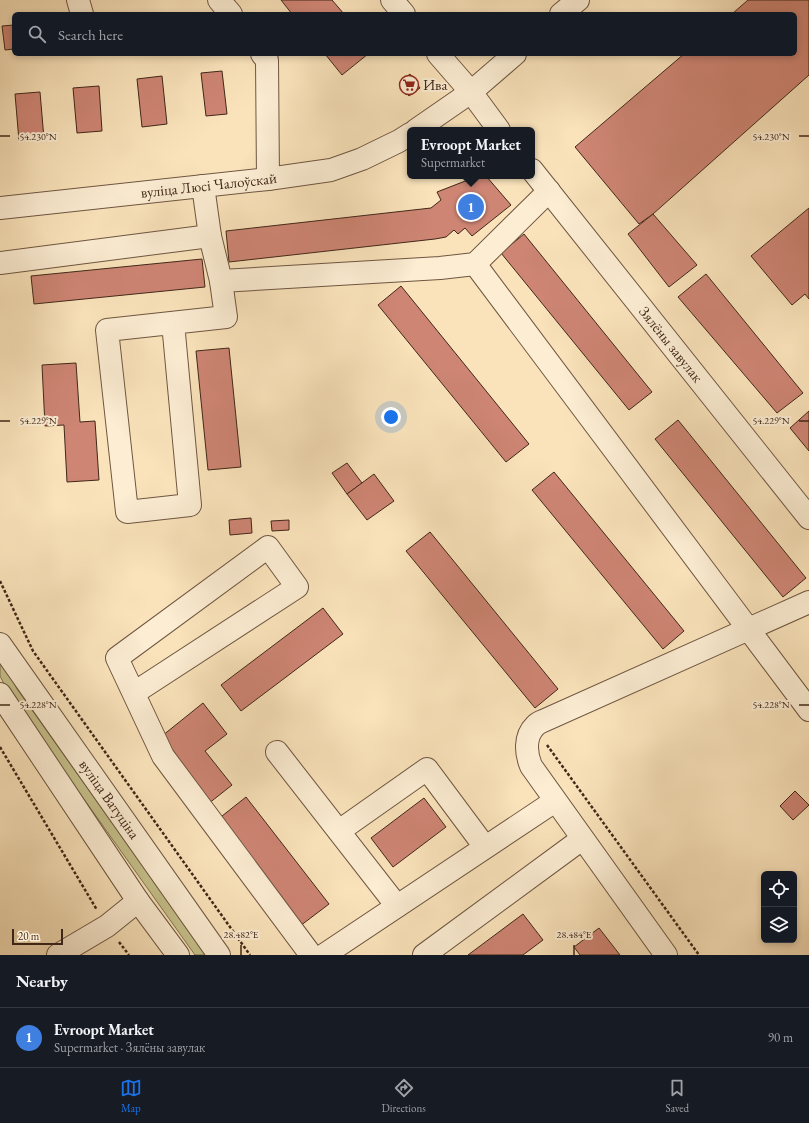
<!DOCTYPE html>
<meta charset="utf-8">
<style>
body{margin:0;font-family:"EB Garamond",serif;background:#242831;color:#f1f3f6}
.controls{position:absolute;right:12px;bottom:12px;display:grid;overflow:hidden;border-radius:6px;box-shadow:0 2px 6px #0003}
.controls button{width:36px;height:36px;display:grid;place-items:center;padding:0;border:0;border-bottom:1px solid #363941;background:#171b24;color:#f1f3f6;font:20px sans-serif}
.scale{position:absolute;left:12px;bottom:10px;width:51px;box-sizing:border-box;padding-left:4px;border:2px solid #402718;border-top:0;font-size:11px;line-height:14px;white-space:nowrap;color:#402718;-webkit-text-stroke:3px #fcedd3;paint-order:stroke}
.you{position:absolute;left:391px;top:417px;width:14px;height:14px;margin:-10px;border:3px solid #fff;border-radius:50%;background:#1a73e8;box-shadow:0 0 0 6px #1a73e833}
.badge{display:grid;place-items:center;width:26px;height:26px;border-radius:50%;background:#1a73e8;color:#fff;font-size:13px;font-weight:700}
.pin{position:absolute;translate:-50% -50%;border:2px solid #fff;box-shadow:0 1px 4px #0006}
.popup{position:absolute;left:407px;top:127px;width:128px;height:52px;box-sizing:border-box;display:grid;place-content:center;border-radius:6px;background:#171b24;filter:drop-shadow(0 1px 3px #0005);font-size:13px;white-space:nowrap;color:#9ea1a6}
.popup b{font-size:15px;color:#f1f3f6}
.popup::after{content:'';position:absolute;left:50%;top:100%;margin-left:-8px;border:8px solid transparent;border-top-color:#171b24}
.list{margin:0;padding:0;list-style:none}
h2{display:flex;justify-content:space-between;align-items:center;height:52px;margin:0;padding:0 16px;font-size:17px}
h2 small{font-size:13px;font-weight:400;color:#9ea1a6}
.list li{display:grid;grid-template-columns:26px 1fr auto;gap:12px;align-items:center;box-sizing:border-box;height:60px;padding:0 16px;border-top:1px solid #363941}
.list b{display:block;font-size:15px;white-space:nowrap}
.list p{margin:0;font-size:13px;white-space:nowrap;color:#9ea1a6}
.list em{font-size:13px;font-style:normal;color:#9ea1a6}
.icon{flex:none;width:22px;height:22px;fill:none;stroke:currentColor;stroke-width:2;stroke-linecap:round;stroke-linejoin:round}
.map{position:relative;flex:none;width:809px;height:955px;overflow:hidden}
.search{position:absolute;background:#171b24;box-shadow:0 2px 6px #0003;left:12px;right:12px;top:12px;height:44px;display:flex;align-items:center;gap:10px;box-sizing:border-box;padding:0 14px;border-radius:6px;color:#9ea1a6;font-size:15px}
.sheet{height:112px;background:#171b24}
nav{display:flex;justify-content:space-around;align-items:center;box-sizing:border-box;height:56px;border-top:1px solid #363941;background:#171b24;font-size:11px;color:#9ea1a6}
nav a{display:grid;justify-items:center;gap:2px}
nav .on{color:#1a73e8}
.map>svg:first-child{display:block}
.green{fill:#c6c18b;stroke:#837452}
.building{fill:#ce8574;stroke:#402718}
.lines{fill:none;stroke-linecap:round;stroke-linejoin:round}
.minor-casing{stroke:#6e5641;stroke-width:24}
.path{stroke:#402718;stroke-width:2.5;stroke-dasharray:3 2;stroke-linecap:butt}
.minor{stroke:#fcedd3;stroke-width:22}
.ticks{fill:none;stroke:#402718;stroke-width:1.5}
.labels{text-anchor:middle;stroke-width:4;stroke-linejoin:round;paint-order:stroke}
.poi-label{font-size:15px;fill:#402718;stroke:#fcedd3;text-anchor:start}
.street-label{font-size:15px;fill:#402718;stroke:#fcedd3}
.ticks-label{font-size:10px;text-anchor:middle;fill:#402718;stroke:#fcedd3;stroke-width:4;stroke-linejoin:round;paint-order:stroke}
</style>
<div class="map">
<svg width="809" height="955" viewBox="0 0 809 955">
<rect width="100%" height="100%" fill="#fae3bb"/>
<filter id="stains"><feTurbulence type="fractalNoise" baseFrequency=".005" numOctaves="4"/><feColorMatrix values="0 0 0 0 .2 0 0 0 0 .09 0 0 0 0 .02 0 0 0 .5 -.17"/></filter>
<radialGradient id="worn" r=".72"><stop offset=".6" stop-color="#630" stop-opacity="0"/><stop offset="1" stop-color="#630" stop-opacity=".3"/></radialGradient>
<!-- green -->
<polygon class="green" points="0,656 17,689 206,955 195,955 9,694 0,676"/>
<!-- building -->
<g class="building">
<polygon points="281,0 332,0 344,14 292,14"/>
<polygon points="748,0 809,0 809,75 653,214 639,224 575,147 684,54 795,54 795,14 732,14"/>
<polygon points="14,25 14,49 5,50 2,26"/>
<polygon points="325,54 368,54 342,75"/>
<polygon points="222,71 227,114 206,116 201,73"/>
<polygon points="410,74 420,88 409,96 399,83"/>
<polygon points="162,76 167,124 142,127 137,79"/>
<polygon points="99,86 102,131 77,133 73,88"/>
<polygon points="40,92 44,139 19,141 15,94"/>
<polygon points="478,176 486,176 511,205 472,236 465,228 458,234 454,230 446,237 435,239 229,262 226,231 431,208 441,200 437,192"/>
<polygon points="809,208 809,299 805,294 792,305 751,256"/>
<polygon points="653,214 697,265 669,287 628,234"/>
<polygon points="524,234 652,392 629,410 501,253"/>
<polygon points="202,259 205,287 34,304 31,276"/>
<polygon points="706,274 803,393 777,413 678,297"/>
<polygon points="401,286 529,444 506,462 378,305"/>
<polygon points="229,348 241,467 208,470 196,351"/>
<polygon points="76,363 80,422 95,421 99,480 67,482 64,425 45,426 42,365"/>
<polygon points="809,411 809,451 790,428"/>
<polygon points="678,420 806,578 783,597 655,439"/>
<polygon points="347,463 362,483 347,494 332,473"/>
<polygon points="554,472 684,631 663,649 532,490"/>
<polygon points="374,474 394,501 367,520 347,494"/>
<polygon points="251,518 252,533 230,535 229,520"/>
<polygon points="289,520 289,530 272,531 271,521"/>
<polygon points="430,532 558,689 535,708 406,551"/>
<polygon points="323,608 343,634 241,711 221,685"/>
<polygon points="203,703 227,734 205,751 232,785 208,804 157,740"/>
<polygon points="795,791 809,805 793,820 780,806"/>
<polygon points="246,797 329,904 300,926 217,820"/>
<polygon points="424,798 446,827 393,867 371,838"/>
<polygon points="523,914 543,940 523,955 468,955"/>
<polygon points="599,928 620,955 580,955 574,947"/>
</g>
<g class="lines">
<!-- minor casing -->
<g class="minor-casing">
<g id="minor">
<polyline points="78,0 82,14"/>
<polyline points="219,0 231,14"/>
<polyline points="392,0 404,14"/>
<polyline points="561,14 578,0"/>
<polyline points="262,54 267,60 268,179"/>
<polyline points="438,54 471,92 499,130"/>
<polyline points="416,130 471,92 515,54"/>
<path id="s1" d="M532,170L809,518"/>
<path id="s2" d="M0,208L268,179L331,170L362,159L399,141L410,134"/>
<polyline points="0,263 210,236"/>
<polyline points="475,264 809,710"/>
<polyline points="221,281 440,268 475,264 549,191"/>
<polyline points="173,323 190,505 127,512 107,330 226,317 221,281 210,236 203,186"/>
<path id="s3" d="M0,644L219,955"/>
<polyline points="134,693 297,587 268,547 117,658 163,756 311,955"/>
<polyline points="0,694 138,901 178,955"/>
<polyline points="277,752 397,906"/>
<polyline points="339,831 427,769 485,847"/>
<polyline points="58,955 107,926 138,901"/>
<polyline points="324,955 555,801"/>
<polyline points="424,955 582,839"/>
<path d="M666,955L531,766C526,754 524,737 535,726C537,724 540,722 543,721L809,602"/>
</g>
</g>
<!-- path -->
<g class="path">
<polyline points="0,581 33,651 250,955"/>
<polyline points="547,745 699,955"/>
<polyline points="0,747 97,910"/>
<polyline points="119,942 129,955"/>
</g>
<!-- minor -->
<use href="#minor" class="minor"/>
</g>
<!-- ticks -->
<path class="ticks" d="M0,136H10M799,136H809M0,421H10M799,421H809M0,705H10M799,705H809M241,945V955M574,945V955"/>
<!-- icons -->
<defs>
<g id="supermarket-ring" transform="scale(1)"><circle r="9.5" fill="#fcedd3" stroke="#8f2418" stroke-width="1.5"/><path d="M-6-5.5h2.5l.6 2H6L4.5 2H-2.5L-4.4-4H-6ZM-1.5 3.2a1.3 1.3 0 1 0 .1 0ZM3 3.2a1.3 1.3 0 1 0 .1 0Z" fill="#8f2418"/></g>
</defs>
<g fill-rule="evenodd">
<use href="#supermarket-ring" x="409" y="85"/>
</g>
<g class="labels">
<!-- poi labels -->
<g class="poi-label">
<text x="423" y="90">Ива</text>
</g>
<!-- street labels -->
<g class="street-label">
<text dy="5" stroke="none"><textPath href="#s2" startOffset="210">вуліца Люсі Чалоўскай</textPath></text>
<text dy="5" stroke="none"><textPath href="#s1" startOffset="223">Зялёны завулак</textPath></text>
<text dy="5" stroke="none"><textPath href="#s3" startOffset="190">вуліца Ватуціна</textPath></text>
</g>
</g>
<g class="ticks-label">
<text x="38" y="140">54.230°N</text>
<text x="771" y="140">54.230°N</text>
<text x="38" y="424">54.229°N</text>
<text x="771" y="424">54.229°N</text>
<text x="38" y="708">54.228°N</text>
<text x="771" y="708">54.228°N</text>
<text x="241" y="938">28.482°E</text>
<text x="574" y="938">28.484°E</text>
</g>
<rect width="100%" height="100%" filter="url(#stains)"/>
<rect width="100%" height="100%" fill="url(#worn)"/>
</svg>
<div class="controls">
<button><svg class="icon" aria-label="locate" viewBox="0 0 24 24"><circle cx="12" cy="12" r="6"/><path d="M12 2v4M12 18v4M2 12h4M18 12h4"/></svg></button>
<button><svg class="icon" aria-label="layers" viewBox="0 0 24 24"><path d="M12 4l9 5-9 5-9-5zM3 14l9 5 9-5"/></svg></button>
</div>
<div class="scale">20 m</div>
<div class="you"></div>
<div class="pin badge" style="left:471px;top:207px;background:#3f7fe0">1</div>
<div class="popup"><b>Evroopt Market</b>Supermarket</div>
<div class="search"><svg class="icon" aria-label="search" viewBox="0 0 24 24"><circle cx="10" cy="10" r="6"/><path d="M15 15l6 6"/></svg>Search here</div>
</div>
<section class="sheet">
<h2>Nearby<small></small></h2>
<ul class="list">
<li><span class="badge" style="background:#3f7fe0">1</span><div><b>Evroopt Market</b><p>Supermarket · Зялёны завулак</p></div><em>90 m</em></li>
</ul>
</section>
<nav>
<a class="on"><svg class="icon" aria-label="map" viewBox="0 0 24 24"><path d="M3 6l6-2 6 2 6-2v14l-6 2-6-2-6 2zM9 4v14M15 6v14"/></svg>Map</a>
<a><svg class="icon" aria-label="directions" viewBox="0 0 24 24"><path d="M12 3l9 9-9 9-9-9zM9 14v-3h6M13 9l2 2-2 2"/></svg>Directions</a>
<a><svg class="icon" aria-label="saved" viewBox="0 0 24 24"><path d="M7 4h10v16l-5-4-5 4z"/></svg>Saved</a>
</nav>
